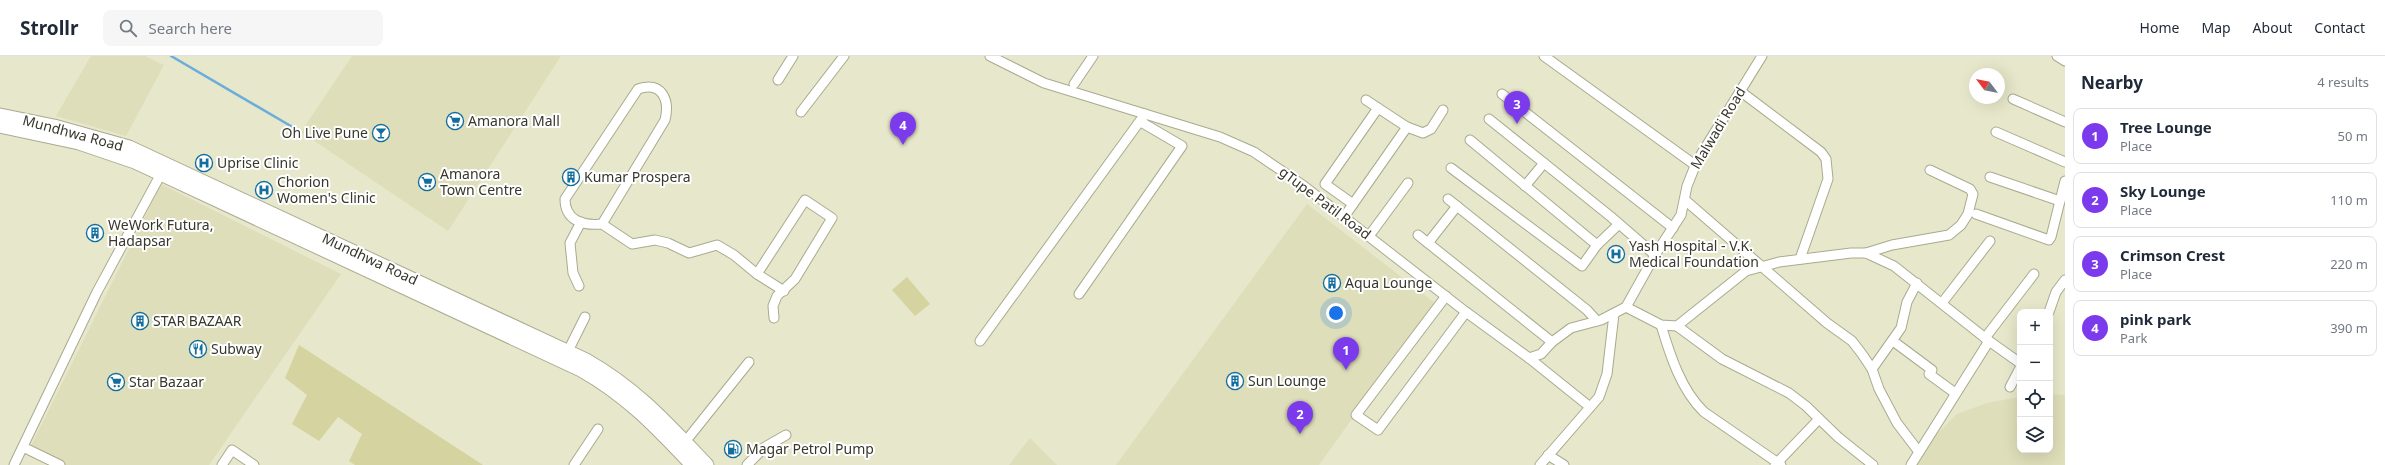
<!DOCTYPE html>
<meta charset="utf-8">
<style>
body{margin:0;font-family:"Noto Sans",sans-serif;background:#f6f6f7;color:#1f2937}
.controls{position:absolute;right:12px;bottom:12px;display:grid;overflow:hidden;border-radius:8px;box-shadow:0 4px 16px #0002}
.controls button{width:36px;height:36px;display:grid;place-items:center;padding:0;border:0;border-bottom:1px solid #e0e1e3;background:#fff;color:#1f2937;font:20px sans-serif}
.compass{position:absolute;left:1969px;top:12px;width:36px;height:36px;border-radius:50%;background:#fff;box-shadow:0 4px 16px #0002;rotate:302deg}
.you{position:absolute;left:1336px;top:257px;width:14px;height:14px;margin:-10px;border:3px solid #fff;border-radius:50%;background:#1a73e8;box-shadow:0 0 0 6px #1a73e833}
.badge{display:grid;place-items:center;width:26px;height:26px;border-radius:50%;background:#7c3aed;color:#fff;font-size:13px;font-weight:700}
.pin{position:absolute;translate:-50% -33px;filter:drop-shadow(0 1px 2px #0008)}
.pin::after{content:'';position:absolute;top:21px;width:14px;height:12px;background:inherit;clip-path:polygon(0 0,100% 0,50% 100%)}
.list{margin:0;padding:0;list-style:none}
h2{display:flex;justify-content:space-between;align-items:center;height:52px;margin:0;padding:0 16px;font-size:17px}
h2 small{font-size:13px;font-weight:400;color:#747a83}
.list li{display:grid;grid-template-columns:26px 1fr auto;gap:12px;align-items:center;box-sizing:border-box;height:56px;margin:0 8px 8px;padding:0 8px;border:1px solid #e0e1e3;border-radius:8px}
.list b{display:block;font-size:15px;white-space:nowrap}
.list p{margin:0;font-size:13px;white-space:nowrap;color:#747a83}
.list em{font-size:13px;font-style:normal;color:#747a83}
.icon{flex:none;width:22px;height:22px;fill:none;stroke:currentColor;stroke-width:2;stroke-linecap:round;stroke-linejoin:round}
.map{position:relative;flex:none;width:2065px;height:409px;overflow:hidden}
header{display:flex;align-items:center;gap:24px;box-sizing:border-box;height:56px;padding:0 20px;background:#fff;border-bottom:1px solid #e0e1e3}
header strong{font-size:19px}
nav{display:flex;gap:22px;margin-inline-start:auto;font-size:14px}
.search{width:280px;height:36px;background:#f6f6f7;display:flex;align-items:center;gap:10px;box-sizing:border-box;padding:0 14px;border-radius:8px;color:#747a83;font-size:15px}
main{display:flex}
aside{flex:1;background:#fff}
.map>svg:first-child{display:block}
.built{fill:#dedeba}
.green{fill:#d5d4a0}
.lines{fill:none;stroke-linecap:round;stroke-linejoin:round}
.stream{stroke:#6caed9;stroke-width:2.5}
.minor-casing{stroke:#aaaa8f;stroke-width:11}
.highway-casing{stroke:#aaaa8f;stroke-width:15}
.minor{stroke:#fff;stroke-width:9}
.highway{stroke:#fff;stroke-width:13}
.labels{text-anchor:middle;stroke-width:4;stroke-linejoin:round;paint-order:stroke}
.poi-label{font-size:14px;fill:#38372c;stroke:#fff;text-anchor:start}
.street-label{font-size:14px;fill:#38372c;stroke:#fff}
</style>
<header>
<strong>Strollr</strong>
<div class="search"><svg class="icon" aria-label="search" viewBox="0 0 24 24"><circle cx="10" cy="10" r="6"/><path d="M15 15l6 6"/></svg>Search here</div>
<nav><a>Home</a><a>Map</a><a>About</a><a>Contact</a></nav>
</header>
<main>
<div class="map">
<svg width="2065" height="409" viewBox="0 0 2065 409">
<rect width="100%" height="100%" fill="#e7e7cb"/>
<!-- built -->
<g class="built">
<polygon points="91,0 145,0 164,9 126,80 56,60"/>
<polygon points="352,0 561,0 448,175 301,76"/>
<polygon points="161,128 341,218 209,409 49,409 28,396"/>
<polygon points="1307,148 1435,247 1319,409 1116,409"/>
<polygon points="2050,338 2065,339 2065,409 1915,409 1935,380 1957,358 1987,347 2020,341 2020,394 2050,394"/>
<polygon points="1030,382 1057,409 1009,409"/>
</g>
<!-- green -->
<g class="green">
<polygon points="907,221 930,248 915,260 892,234"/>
<polygon points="299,289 483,409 355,409 349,405 362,378 338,361 319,385 292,368 307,339 285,322"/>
</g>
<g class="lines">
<!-- stream -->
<polyline class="stream" points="171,0 301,76"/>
<!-- minor casing -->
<g class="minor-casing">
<g id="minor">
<polyline points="990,0 1044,27 1220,81 1254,96 1304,130 1466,256 1529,302 1541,298 1552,286 1571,272 1601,264 1626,251 1655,199 1681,159 1687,130 1697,105 1762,0"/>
<polyline points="1544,0 1695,109"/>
<polyline points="2057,0 2065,5"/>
<polyline points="778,24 793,0"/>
<polyline points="1074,28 1093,0"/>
<polyline points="1740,35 1821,96 1826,103 1828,123 1800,203"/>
<polyline points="1502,38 1673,172"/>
<polyline points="2013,43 2065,66"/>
<polyline points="1366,44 1378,52"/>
<polyline points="801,56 844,0"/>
<polyline points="1489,63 1610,160 1655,199"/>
<polyline points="1996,76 2065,106"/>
<polyline points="1470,84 1597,189 1619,168"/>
<polyline points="1451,112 1582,210 1597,189"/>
<polyline points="1990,121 2060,145"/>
<polyline points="1525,130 1544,107"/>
<polyline points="1448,143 1587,254 1597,265"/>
<polyline points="1685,144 1827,267 1852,285 1862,298 1872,313 1879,333 1897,367 1919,396"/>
<polyline points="1353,148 1325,128 1378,52 1407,71 1423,77 1431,73 1443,54"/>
<polyline points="1976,158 2049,184 2051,181 2065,125"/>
<polyline points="1344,161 1407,71"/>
<path d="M602,168C582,170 565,164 565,143L638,33C662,25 670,44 665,64L602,168L632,188L655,184L668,187L689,197L717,189L734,199L757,218L805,144L832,162L795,223L777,240L773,250L774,262"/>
<polyline points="1418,179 1552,286"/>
<polyline points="1369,180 1408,127"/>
<polyline points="1428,187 1457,150"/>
<polyline points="1866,197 1892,189 1949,179 1961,169 1968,158 1973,138 1970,133 1930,114"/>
<polyline points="757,218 784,235"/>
<polyline points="579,230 573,217 570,187 581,166"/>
<polyline points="1079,238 1182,90 1141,66"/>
<polyline points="1446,240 1356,359 1378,374 1466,256"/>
<polyline points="1942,247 1990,185"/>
<polyline points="1626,251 1661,269 1677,270 1746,215 1779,206 1851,197 1866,197 1894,210 1989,285 2020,307"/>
<polyline points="2049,256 2056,236 2065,224"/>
<path d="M1661,269C1670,299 1681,334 1704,356L1781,409"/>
<polyline points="1677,270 1722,303 1789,337 1806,350 1838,381 1873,409"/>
<polyline points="1985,282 2034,218"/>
<polyline points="980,285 1145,58"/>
<polyline points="1893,285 1932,314 1929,318 1955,337"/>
<polyline points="568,295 585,261"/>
<polyline points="1529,302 1590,351"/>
<polyline points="1872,313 1901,272 1907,246 1917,227"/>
<polyline points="2010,331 2020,312"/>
<polyline points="685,386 749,306"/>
<polyline points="23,391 60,409"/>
<polyline points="1548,399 1564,409"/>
<polyline points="14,409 97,236 163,114"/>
<polyline points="222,409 232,394 254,409"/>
<polyline points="574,409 598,373"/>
<polyline points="747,409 765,391 786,379"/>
<polyline points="1540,409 1599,341 1607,318 1614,258"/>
<polyline points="1775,409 1819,363"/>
<polyline points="1911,409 1989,285"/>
</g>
</g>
<!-- highway casing -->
<g class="highway-casing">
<g id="highway">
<path d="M0,59L54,70L129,91L586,304C637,333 667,367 707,409"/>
<path d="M0,70L79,87L135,106L581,314C627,340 656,371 692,409"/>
</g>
</g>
<!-- minor -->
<use href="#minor" class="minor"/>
<!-- highway -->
<use href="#highway" class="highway"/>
</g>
<!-- icons -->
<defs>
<g id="supermarket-ring" transform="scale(0.9)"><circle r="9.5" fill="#fff" stroke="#136e9d" stroke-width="1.5"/><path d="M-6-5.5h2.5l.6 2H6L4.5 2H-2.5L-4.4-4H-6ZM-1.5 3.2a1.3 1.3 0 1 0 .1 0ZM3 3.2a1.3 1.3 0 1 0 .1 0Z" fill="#136e9d"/></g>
<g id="bar-ring" transform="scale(0.9)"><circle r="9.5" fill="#fff" stroke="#136e9d" stroke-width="1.5"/><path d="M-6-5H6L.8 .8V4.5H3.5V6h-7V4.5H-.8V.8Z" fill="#136e9d"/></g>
<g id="hospital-ring" transform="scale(0.9)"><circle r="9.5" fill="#fff" stroke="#136e9d" stroke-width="1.5"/><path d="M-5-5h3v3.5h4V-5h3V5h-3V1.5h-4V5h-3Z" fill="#136e9d"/></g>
<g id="building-ring" transform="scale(0.9)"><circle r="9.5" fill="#fff" stroke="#136e9d" stroke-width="1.5"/><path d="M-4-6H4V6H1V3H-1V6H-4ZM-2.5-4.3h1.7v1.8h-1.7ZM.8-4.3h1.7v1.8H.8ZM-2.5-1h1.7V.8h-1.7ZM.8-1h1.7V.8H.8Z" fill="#136e9d"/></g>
<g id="restaurant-ring" transform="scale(0.9)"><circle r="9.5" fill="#fff" stroke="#136e9d" stroke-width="1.5"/><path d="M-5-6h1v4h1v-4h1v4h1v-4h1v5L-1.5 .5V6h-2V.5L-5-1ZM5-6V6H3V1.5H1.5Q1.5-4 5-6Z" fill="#136e9d"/></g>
<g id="fuel-ring" transform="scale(0.9)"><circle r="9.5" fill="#fff" stroke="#136e9d" stroke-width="1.5"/><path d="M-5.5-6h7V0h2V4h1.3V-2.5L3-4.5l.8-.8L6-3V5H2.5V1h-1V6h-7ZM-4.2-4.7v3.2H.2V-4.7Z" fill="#136e9d"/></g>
</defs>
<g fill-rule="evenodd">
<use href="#supermarket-ring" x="455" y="65"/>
<use href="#bar-ring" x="381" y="77"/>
<use href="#hospital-ring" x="204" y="107"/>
<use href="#building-ring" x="571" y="121"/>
<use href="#supermarket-ring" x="427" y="126"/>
<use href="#hospital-ring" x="264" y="134"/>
<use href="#building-ring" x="95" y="177"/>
<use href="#hospital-ring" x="1616" y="198"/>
<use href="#building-ring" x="1332" y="227"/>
<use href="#building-ring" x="140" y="265"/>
<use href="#restaurant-ring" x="198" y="293"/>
<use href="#building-ring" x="1235" y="325"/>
<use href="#supermarket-ring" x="116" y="326"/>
<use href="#fuel-ring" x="733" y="393"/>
</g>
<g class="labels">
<!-- poi labels -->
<g class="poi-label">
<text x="468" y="70">Amanora Mall</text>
<text x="368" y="82" text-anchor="end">Oh Live Pune</text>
<text x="217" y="112">Uprise Clinic</text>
<text x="440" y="123">Amanora<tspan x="440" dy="16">Town Centre</tspan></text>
<text x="584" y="126">Kumar Prospera</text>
<text x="277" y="131">Chorion<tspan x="277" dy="16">Women's Clinic</tspan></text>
<text x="108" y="174">WeWork Futura,<tspan x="108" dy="16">Hadapsar</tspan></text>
<text x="1629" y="195">Yash Hospital - V.K.<tspan x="1629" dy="16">Medical Foundation</tspan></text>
<text x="1345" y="232">Aqua Lounge</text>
<text x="153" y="270">STAR BAZAAR</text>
<text x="211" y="298">Subway</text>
<text x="1248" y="330">Sun Lounge</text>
<text x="129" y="331">Star Bazaar</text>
<text x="746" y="398">Magar Petrol Pump</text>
</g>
<!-- street labels -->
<g class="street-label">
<text transform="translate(1718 72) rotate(-59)" y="5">Malwadi Road</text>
<text transform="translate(73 77) rotate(15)" y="5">Mundhwa Road</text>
<text transform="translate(1325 147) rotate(37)" y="5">gTupe Patil Road</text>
<text transform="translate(370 203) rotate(25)" y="5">Mundhwa Road</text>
</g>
</g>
</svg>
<div class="controls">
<button>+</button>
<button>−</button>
<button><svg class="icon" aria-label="locate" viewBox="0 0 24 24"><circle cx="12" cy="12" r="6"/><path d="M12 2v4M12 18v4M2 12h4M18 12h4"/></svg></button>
<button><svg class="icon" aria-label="layers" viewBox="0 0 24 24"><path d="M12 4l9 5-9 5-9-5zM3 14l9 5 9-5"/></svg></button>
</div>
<svg class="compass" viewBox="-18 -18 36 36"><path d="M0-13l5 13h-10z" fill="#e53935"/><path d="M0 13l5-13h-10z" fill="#747a83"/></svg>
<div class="you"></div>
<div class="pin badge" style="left:1346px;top:314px">1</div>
<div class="pin badge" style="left:1300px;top:378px">2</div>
<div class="pin badge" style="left:1517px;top:68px">3</div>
<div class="pin badge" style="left:903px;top:89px">4</div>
</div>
<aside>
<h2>Nearby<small>4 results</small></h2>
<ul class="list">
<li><span class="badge">1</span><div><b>Tree Lounge</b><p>Place</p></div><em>50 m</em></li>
<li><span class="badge">2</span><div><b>Sky Lounge</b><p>Place</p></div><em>110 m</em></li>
<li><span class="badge">3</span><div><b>Crimson Crest</b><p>Place</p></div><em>220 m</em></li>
<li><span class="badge">4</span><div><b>pink park</b><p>Park</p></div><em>390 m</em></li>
</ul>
</aside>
</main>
